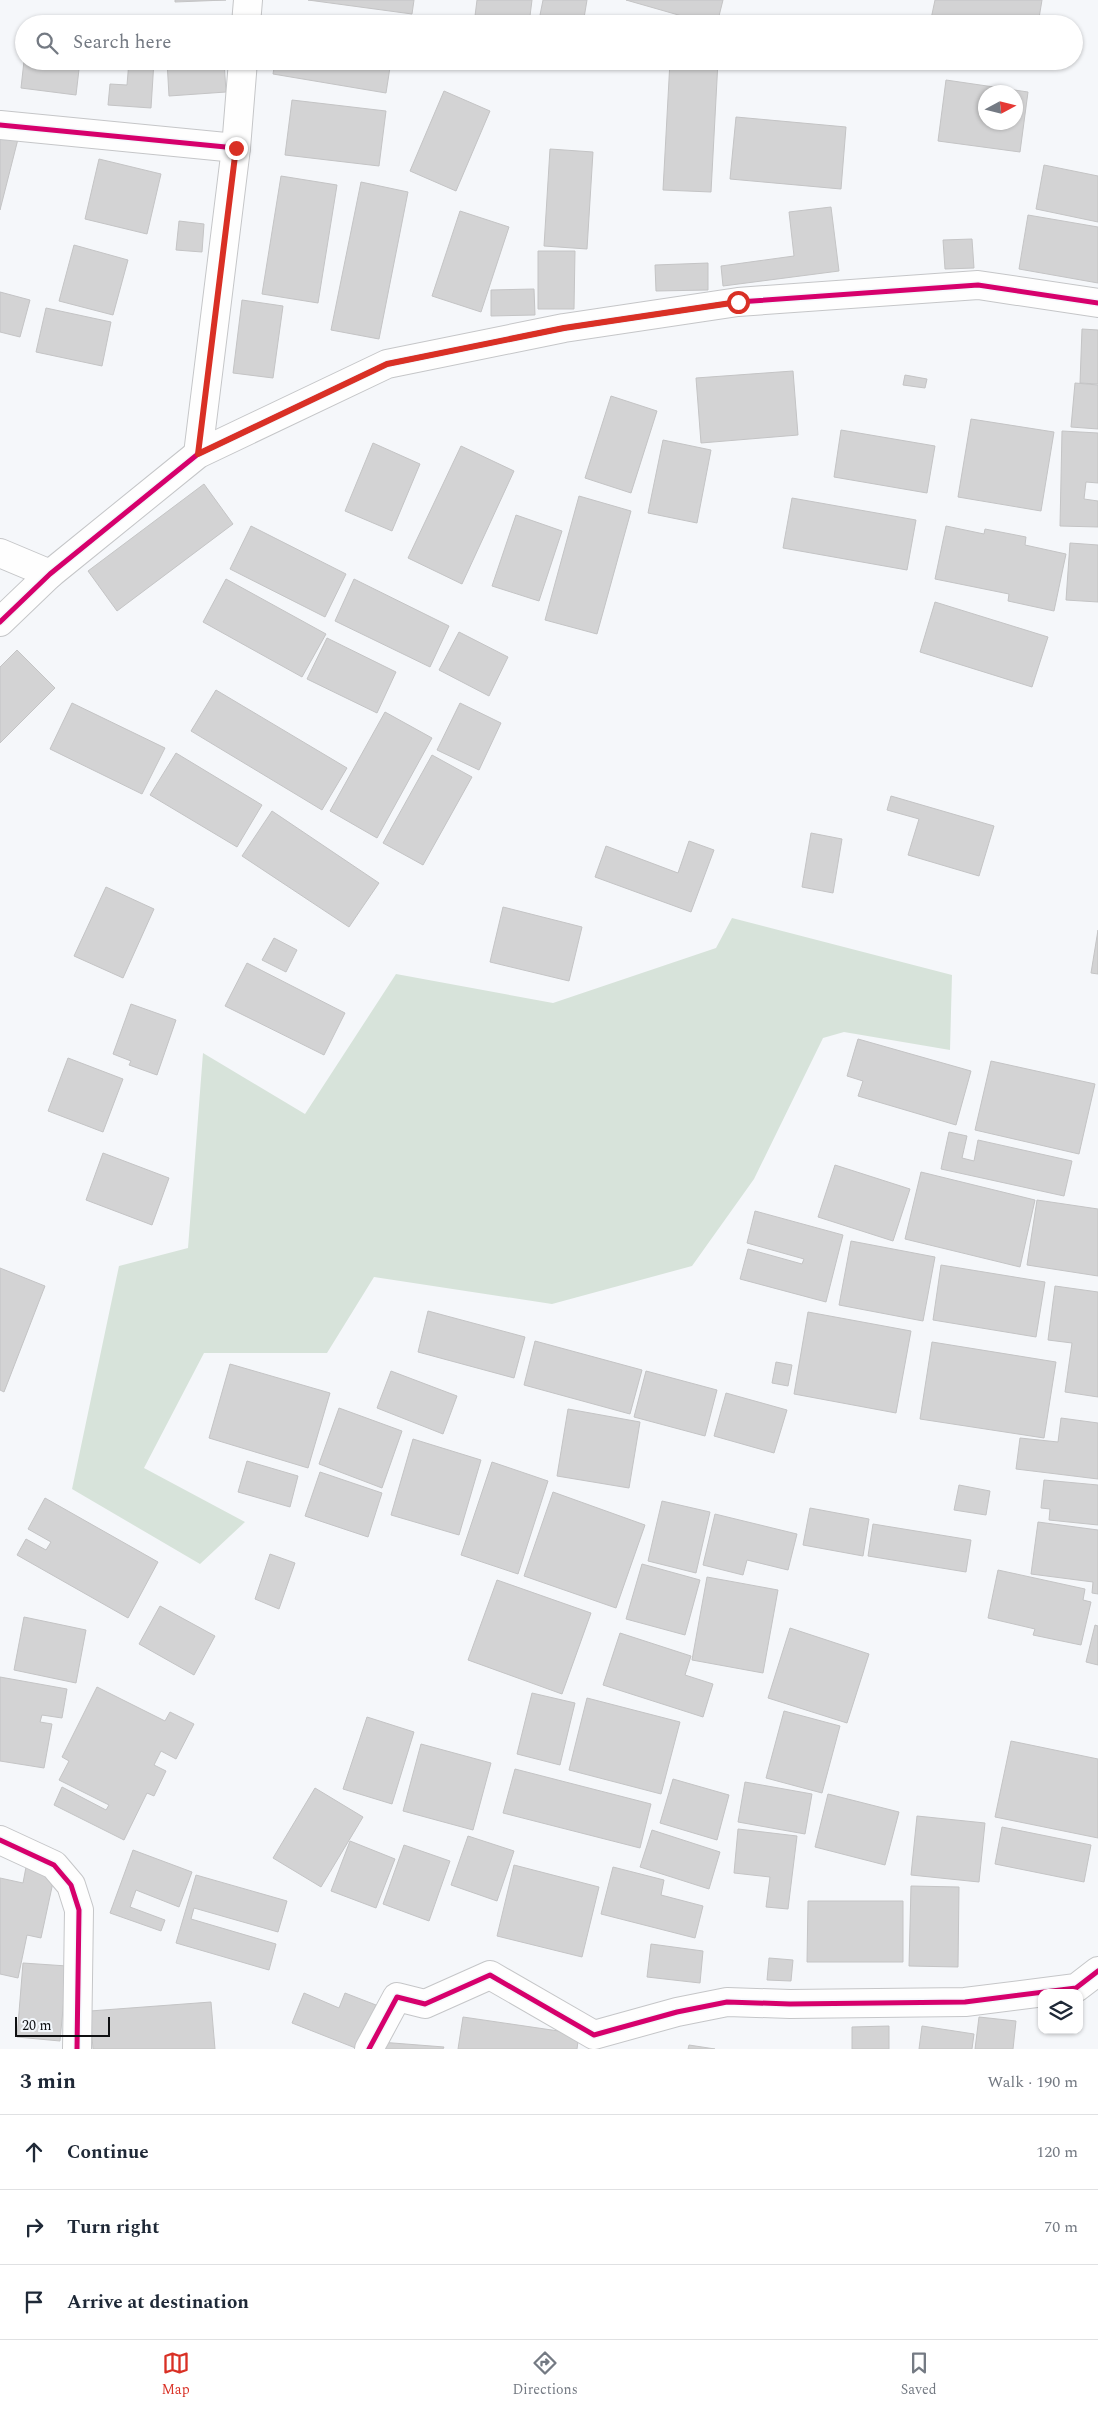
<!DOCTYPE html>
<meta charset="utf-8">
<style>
body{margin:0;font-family:Spectral,serif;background:#f2f2f3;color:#1f2937}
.controls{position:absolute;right:15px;bottom:15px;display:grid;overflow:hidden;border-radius:10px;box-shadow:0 1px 4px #0004}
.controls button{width:45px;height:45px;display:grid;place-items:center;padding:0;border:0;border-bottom:1px solid #e0e1e3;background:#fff;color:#1f2937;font:25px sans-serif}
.compass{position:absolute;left:978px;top:85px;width:45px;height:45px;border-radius:50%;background:#fff;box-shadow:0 1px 4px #0004;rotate:83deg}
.scale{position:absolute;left:15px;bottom:12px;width:95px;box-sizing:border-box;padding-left:5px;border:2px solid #0f1012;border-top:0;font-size:14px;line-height:18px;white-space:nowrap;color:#0f1012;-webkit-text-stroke:4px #f3f7fc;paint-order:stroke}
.stop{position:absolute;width:15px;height:15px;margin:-11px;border:4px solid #d93025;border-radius:50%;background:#fff}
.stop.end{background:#d93025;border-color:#fff;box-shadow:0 1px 5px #0008}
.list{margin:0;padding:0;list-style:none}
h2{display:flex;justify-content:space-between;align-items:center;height:65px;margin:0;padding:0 20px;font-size:21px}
h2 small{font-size:16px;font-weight:400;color:#747a83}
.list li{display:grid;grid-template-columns:32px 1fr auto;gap:15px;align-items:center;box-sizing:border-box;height:75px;padding:0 20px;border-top:1px solid #e0e1e3}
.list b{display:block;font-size:19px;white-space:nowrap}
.list em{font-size:16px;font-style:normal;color:#747a83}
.icon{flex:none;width:28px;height:28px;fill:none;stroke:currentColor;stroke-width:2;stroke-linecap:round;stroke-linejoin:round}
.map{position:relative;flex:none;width:1098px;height:2049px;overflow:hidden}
.search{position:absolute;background:#fff;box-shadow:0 1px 4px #0004;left:15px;right:15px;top:15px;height:55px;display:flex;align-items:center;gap:12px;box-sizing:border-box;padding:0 18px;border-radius:28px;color:#747a83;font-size:19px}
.sheet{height:290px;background:#fff}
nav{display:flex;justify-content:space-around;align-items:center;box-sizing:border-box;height:70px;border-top:1px solid #e0e1e3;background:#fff;font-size:14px;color:#747a83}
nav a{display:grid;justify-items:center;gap:2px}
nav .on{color:#d93025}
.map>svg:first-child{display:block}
.green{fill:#d7e3da}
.building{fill:#d3d3d4;stroke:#c4c4c5;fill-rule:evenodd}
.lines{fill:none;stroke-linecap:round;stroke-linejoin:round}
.street-casing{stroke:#c5c6c8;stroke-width:30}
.street{stroke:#fefefe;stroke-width:28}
.cycleway-casing{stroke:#f3f7fc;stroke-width:8}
.cycleway{stroke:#d6006c;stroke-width:5}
.route{stroke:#d93025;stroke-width:6}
</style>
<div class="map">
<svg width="1098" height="2049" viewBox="0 0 1098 2049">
<rect width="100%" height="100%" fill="#f5f7fa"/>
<!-- green -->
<polygon class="green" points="732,918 952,975 950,1050 844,1032 823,1038 754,1179 692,1266 552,1304 374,1277 327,1353 204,1353 144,1468 245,1522 200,1564 72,1489 119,1266 188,1248 203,1053 305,1114 396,974 553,1003 716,948"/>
<!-- building -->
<g class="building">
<polygon points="175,0 226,0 175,2"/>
<polygon points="308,0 414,0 412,14"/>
<polygon points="477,0 532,0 529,24 474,24"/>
<polygon points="543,0 587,0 583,24 561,24 539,20"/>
<polygon points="626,0 723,0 717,24 710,24"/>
<polygon points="935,0 1042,0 1038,24 954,24 931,19"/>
<polygon points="222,19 222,24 165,24 165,22"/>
<polygon points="24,61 80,61 76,95 21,88"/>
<polygon points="129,61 154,61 151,108 108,105 110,84 127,85"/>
<polygon points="167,61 224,61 226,92 169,96"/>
<polygon points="297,61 391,61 386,93 273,74 275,62 296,66"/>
<polygon points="670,61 718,61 711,192 663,190"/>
<path d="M946,80L1028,92L1020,152L938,141ZM986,92H1016V122H986Z"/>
<polygon points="444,91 490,111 456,191 410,171"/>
<polygon points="292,100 386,111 379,166 285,155"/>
<polygon points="736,117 846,127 841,189 730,179"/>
<polygon points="0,134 18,139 0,210"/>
<polygon points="550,149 593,152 587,249 544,246"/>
<polygon points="99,159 161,174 147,234 85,219"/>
<polygon points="1044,165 1098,176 1098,222 1036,209"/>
<polygon points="281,176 337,185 318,303 262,294"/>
<polygon points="361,182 408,192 379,339 331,330"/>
<polygon points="831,207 839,271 723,286 721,266 794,256 789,212"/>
<polygon points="460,211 509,227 481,312 432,296"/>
<polygon points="1028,215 1098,227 1098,283 1019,269"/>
<polygon points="179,221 204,224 202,252 176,250"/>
<polygon points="972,239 974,268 945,269 943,240"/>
<polygon points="74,245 128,260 113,315 59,301"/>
<polygon points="538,251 575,251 574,309 538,309"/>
<polygon points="708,263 708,290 656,291 655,265"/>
<polygon points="534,289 535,315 491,316 491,290"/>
<polygon points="0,292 30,300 20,337 0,332"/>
<polygon points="242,300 283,306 273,378 233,373"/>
<polygon points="46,308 111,322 102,366 36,352"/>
<polygon points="1082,329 1098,330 1098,384 1080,383"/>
<polygon points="793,371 798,435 701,443 696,378"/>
<polygon points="905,375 927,379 925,388 903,385"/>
<polygon points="1075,383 1098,385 1098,429 1071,427"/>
<polygon points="611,396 657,411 631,493 585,478"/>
<polygon points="971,419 1054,432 1041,511 958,497"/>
<polygon points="841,430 935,446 927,493 834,477"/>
<polygon points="1062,431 1098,433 1098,483 1086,482 1084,499 1098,501 1098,527 1060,526"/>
<polygon points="663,440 711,450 697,523 648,513"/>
<polygon points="373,443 420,464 392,531 345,511"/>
<polygon points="461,446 514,471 462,584 408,558"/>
<polygon points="204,484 233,524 117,611 88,571"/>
<polygon points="579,496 631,511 597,634 545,620"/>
<polygon points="792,498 916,520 907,570 783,548"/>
<polygon points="516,515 562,531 539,601 492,586"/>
<polygon points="251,526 346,574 325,617 230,569"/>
<polygon points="946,526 984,534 985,529 1026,537 1025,545 1066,554 1054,611 1008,601 1009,594 935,579"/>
<polygon points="1070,543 1098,545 1098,602 1066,600"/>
<polygon points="226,579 326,634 302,677 203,622"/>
<polygon points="354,579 449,626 430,667 335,621"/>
<polygon points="935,602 1048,637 1032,687 920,652"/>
<polygon points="459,632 508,657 489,696 439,670"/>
<polygon points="327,638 396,672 377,713 307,679"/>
<polygon points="17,650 55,688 0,743 0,667"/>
<polygon points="216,690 347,768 322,810 191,731"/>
<polygon points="72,703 165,748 142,794 50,749"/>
<polygon points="460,703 501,723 479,770 437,750"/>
<polygon points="385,712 432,738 377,838 330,811"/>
<polygon points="176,753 262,805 237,847 150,795"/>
<polygon points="432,755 472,777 423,865 383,843"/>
<polygon points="891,796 994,826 979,876 908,855 919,819 887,810"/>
<polygon points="272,811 379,883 349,927 242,856"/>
<polygon points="811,833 842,839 833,893 802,887"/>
<polygon points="689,841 714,850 691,912 595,877 606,846 678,873"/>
<polygon points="106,887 154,909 123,978 74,956"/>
<polygon points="503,907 582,927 569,981 490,962"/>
<polygon points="1098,930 1098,974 1091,973"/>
<polygon points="274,938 297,950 286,972 262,960"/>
<polygon points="247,963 345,1013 324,1055 225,1006"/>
<polygon points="131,1004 176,1020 157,1075 129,1065 131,1061 113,1054"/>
<polygon points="858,1039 971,1071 956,1125 858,1096 863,1081 847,1076"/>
<polygon points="68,1058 123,1079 103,1132 48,1111"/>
<polygon points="991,1061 1095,1084 1079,1154 975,1130"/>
<polygon points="949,1132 967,1136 962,1158 974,1161 978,1140 1072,1161 1064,1196 941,1169"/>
<polygon points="103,1153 169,1178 152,1225 86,1200"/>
<polygon points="835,1165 910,1189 893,1241 818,1217"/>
<polygon points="921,1172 1035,1200 1020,1267 905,1239"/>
<polygon points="1037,1200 1098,1209 1098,1276 1027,1265"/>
<polygon points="755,1211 843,1235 826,1302 740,1279 748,1249 802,1264 804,1259 747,1243"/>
<polygon points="851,1241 935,1257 923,1321 839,1305"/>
<polygon points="941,1265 1045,1282 1036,1337 933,1320"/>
<polygon points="0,1268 45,1286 4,1392 0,1390"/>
<polygon points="1055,1286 1098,1292 1098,1397 1065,1392 1072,1343 1048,1340"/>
<polygon points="428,1311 525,1337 514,1378 418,1352"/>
<polygon points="808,1312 911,1331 896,1413 794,1394"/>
<polygon points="535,1341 642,1370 630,1414 524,1385"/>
<polygon points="932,1342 1056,1362 1044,1438 920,1419"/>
<polygon points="776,1362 792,1365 788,1386 772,1383"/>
<polygon points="230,1364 330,1393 308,1468 209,1438"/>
<polygon points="391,1371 457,1396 443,1434 377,1408"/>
<polygon points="646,1371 717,1390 705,1436 634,1417"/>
<polygon points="726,1393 787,1410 774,1453 714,1436"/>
<polygon points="339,1408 402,1431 382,1488 319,1464"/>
<polygon points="568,1409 640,1422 629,1488 557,1476"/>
<polygon points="1061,1418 1098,1423 1098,1479 1016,1469 1020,1438 1058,1442"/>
<polygon points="413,1439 481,1460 459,1535 391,1515"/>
<polygon points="247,1461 298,1476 290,1507 238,1492"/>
<polygon points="492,1462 548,1481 518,1574 461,1555"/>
<polygon points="320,1472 382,1493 368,1537 305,1516"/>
<polygon points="1044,1480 1098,1485 1098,1525 1049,1520 1050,1509 1041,1508"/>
<polygon points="959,1485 990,1491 986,1515 954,1510"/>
<polygon points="553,1492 645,1525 616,1608 524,1576"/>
<polygon points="45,1498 158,1562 128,1618 17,1555 26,1539 46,1550 51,1542 28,1529"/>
<polygon points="662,1501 710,1512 696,1573 648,1561"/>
<polygon points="810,1508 869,1519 863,1556 803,1545"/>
<polygon points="715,1514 797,1534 788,1570 747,1560 743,1575 703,1565"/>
<polygon points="1038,1522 1098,1530 1098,1594 1092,1593 1093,1582 1031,1574"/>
<polygon points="873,1524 971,1540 966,1572 868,1556"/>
<polygon points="270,1554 295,1563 279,1609 255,1599"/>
<polygon points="642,1564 700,1580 685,1635 626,1619"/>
<polygon points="998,1570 1085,1589 1083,1600 1091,1602 1081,1645 1033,1635 1035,1629 988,1618"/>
<polygon points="707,1577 778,1590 763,1673 692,1660"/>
<polygon points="497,1580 591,1613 562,1694 468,1660"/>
<polygon points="160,1606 215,1636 194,1675 139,1644"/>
<polygon points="24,1617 86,1630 76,1683 14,1670"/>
<polygon points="1095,1625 1098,1626 1098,1665 1086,1662"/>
<polygon points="790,1628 869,1654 847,1723 768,1698"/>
<polygon points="620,1633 691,1656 685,1675 713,1684 703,1717 603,1685"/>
<polygon points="0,1677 67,1689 62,1718 42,1715 40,1722 52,1724 44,1768 0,1761"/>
<polygon points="97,1687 165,1721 170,1712 194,1724 176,1759 161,1751 154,1765 166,1771 154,1796 147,1793 124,1840 54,1805 62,1787 106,1810 109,1805 59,1780 69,1761 62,1757"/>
<polygon points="532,1693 575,1703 560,1765 517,1754"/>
<polygon points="587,1698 680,1722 661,1794 569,1770"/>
<polygon points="784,1711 840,1726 822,1793 766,1778"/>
<polygon points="367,1717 414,1732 392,1804 343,1789"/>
<polygon points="1011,1741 1098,1759 1098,1838 995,1817"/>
<polygon points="421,1744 491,1763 473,1830 403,1811"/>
<polygon points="515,1769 651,1804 640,1848 503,1813"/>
<polygon points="673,1779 729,1795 717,1840 660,1823"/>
<polygon points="745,1782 812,1794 805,1834 738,1822"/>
<polygon points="315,1788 363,1817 321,1887 273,1858"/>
<polygon points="828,1794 899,1812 885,1865 815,1847"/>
<polygon points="917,1816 985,1823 979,1882 911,1875"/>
<polygon points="1002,1827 1091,1845 1084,1882 995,1864"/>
<polygon points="738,1829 797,1836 788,1909 766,1907 770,1877 734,1873"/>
<polygon points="652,1830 720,1852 709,1889 640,1867"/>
<polygon points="468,1836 514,1851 497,1901 451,1885"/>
<polygon points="350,1841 395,1859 376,1908 331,1891"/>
<polygon points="404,1845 450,1861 429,1921 383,1904"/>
<polygon points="133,1850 192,1872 179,1907 136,1890 130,1907 165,1920 161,1931 110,1913"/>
<polygon points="514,1865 599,1887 582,1957 497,1936"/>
<polygon points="26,1867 55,1873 41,1938 27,1935 18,1978 0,1974 0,1878 23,1883"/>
<polygon points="613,1867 664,1880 661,1895 703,1906 695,1938 601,1914"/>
<polygon points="196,1875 287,1901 278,1932 194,1908 191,1919 276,1944 269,1970 176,1943"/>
<polygon points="911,1886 959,1887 958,1967 909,1966"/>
<polygon points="808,1901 903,1901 903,1962 807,1962"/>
<polygon points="651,1944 703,1951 700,1983 647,1977"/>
<polygon points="769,1958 793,1960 791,1981 767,1980"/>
<polygon points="23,1963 67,1966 60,2041 17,2037"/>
<polygon points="304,1993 339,2008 345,1993 376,2005 358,2049 292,2023"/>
<polygon points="211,2002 215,2049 93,2049 90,2011"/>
<polygon points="463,2017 579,2034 577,2049 458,2049"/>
<polygon points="979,2017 1016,2021 1013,2049 975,2049"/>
<polygon points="889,2026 889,2049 852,2049 852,2027"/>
<polygon points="922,2026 974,2034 972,2049 919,2049"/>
<polygon points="380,2042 444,2047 443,2049 380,2049"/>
<polygon points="689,2045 715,2049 688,2049"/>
</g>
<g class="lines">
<!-- street casing -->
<g class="street-casing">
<g id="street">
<polyline points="246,24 248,0"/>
<polyline points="0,125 236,148"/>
<polyline points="198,454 236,148 243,61"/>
<polyline points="0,553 50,574"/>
<polyline points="0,622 50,574 198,454 387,364 564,328 738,302 978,285 1098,303"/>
<polyline points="0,1840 54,1865 71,1885 79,1910 77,2049"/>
<polyline points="369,2049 397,1997 425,2004 490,1975 594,2035 677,2012 727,2002 790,2004 965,2002 1076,1988 1098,1971"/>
</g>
</g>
<!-- street -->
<use href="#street" class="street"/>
<!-- cycleway casing -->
<g class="cycleway-casing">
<g id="cycleway">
<polyline points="0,125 236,148"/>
<polyline points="0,622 50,574 198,454 387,364 564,328 738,302 978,285 1098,303"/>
<polyline points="0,1840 54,1865 71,1885 79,1910 77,2049"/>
<polyline points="369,2049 397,1997 425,2004 490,1975 594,2035 677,2012 727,2002 790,2004 965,2002 1076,1988 1098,1971"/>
</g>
</g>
<!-- cycleway -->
<use href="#cycleway" class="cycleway"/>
</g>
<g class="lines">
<!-- route -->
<polyline class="route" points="236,148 198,454 387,364 564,328 738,302"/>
</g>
</svg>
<div class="controls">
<button><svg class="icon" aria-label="layers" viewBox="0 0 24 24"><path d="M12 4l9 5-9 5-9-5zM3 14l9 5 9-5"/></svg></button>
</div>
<svg class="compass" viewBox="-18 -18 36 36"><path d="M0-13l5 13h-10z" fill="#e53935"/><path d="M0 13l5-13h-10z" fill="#747a83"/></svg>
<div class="scale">20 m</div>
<div class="stop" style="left:738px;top:302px"></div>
<div class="stop end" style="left:236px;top:148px"></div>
<div class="search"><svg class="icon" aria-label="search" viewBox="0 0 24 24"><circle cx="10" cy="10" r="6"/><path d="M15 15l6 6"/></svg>Search here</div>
</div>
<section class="sheet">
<h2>3 min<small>Walk · 190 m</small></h2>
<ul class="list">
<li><svg class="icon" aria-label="ahead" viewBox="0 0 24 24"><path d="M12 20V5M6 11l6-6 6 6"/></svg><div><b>Continue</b></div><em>120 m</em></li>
<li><svg class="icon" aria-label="right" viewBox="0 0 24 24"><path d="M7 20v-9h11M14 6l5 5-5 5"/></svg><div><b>Turn right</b></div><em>70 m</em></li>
<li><svg class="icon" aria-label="arrive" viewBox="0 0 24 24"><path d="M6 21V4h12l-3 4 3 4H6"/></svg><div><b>Arrive at destination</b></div></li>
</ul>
</section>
<nav>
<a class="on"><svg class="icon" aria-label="map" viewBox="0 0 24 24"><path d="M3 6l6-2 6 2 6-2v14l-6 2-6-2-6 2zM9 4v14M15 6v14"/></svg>Map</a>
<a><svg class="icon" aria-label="directions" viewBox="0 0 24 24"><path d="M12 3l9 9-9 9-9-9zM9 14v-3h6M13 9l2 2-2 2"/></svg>Directions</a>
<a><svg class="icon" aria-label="saved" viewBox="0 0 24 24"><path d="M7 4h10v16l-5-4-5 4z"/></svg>Saved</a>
</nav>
